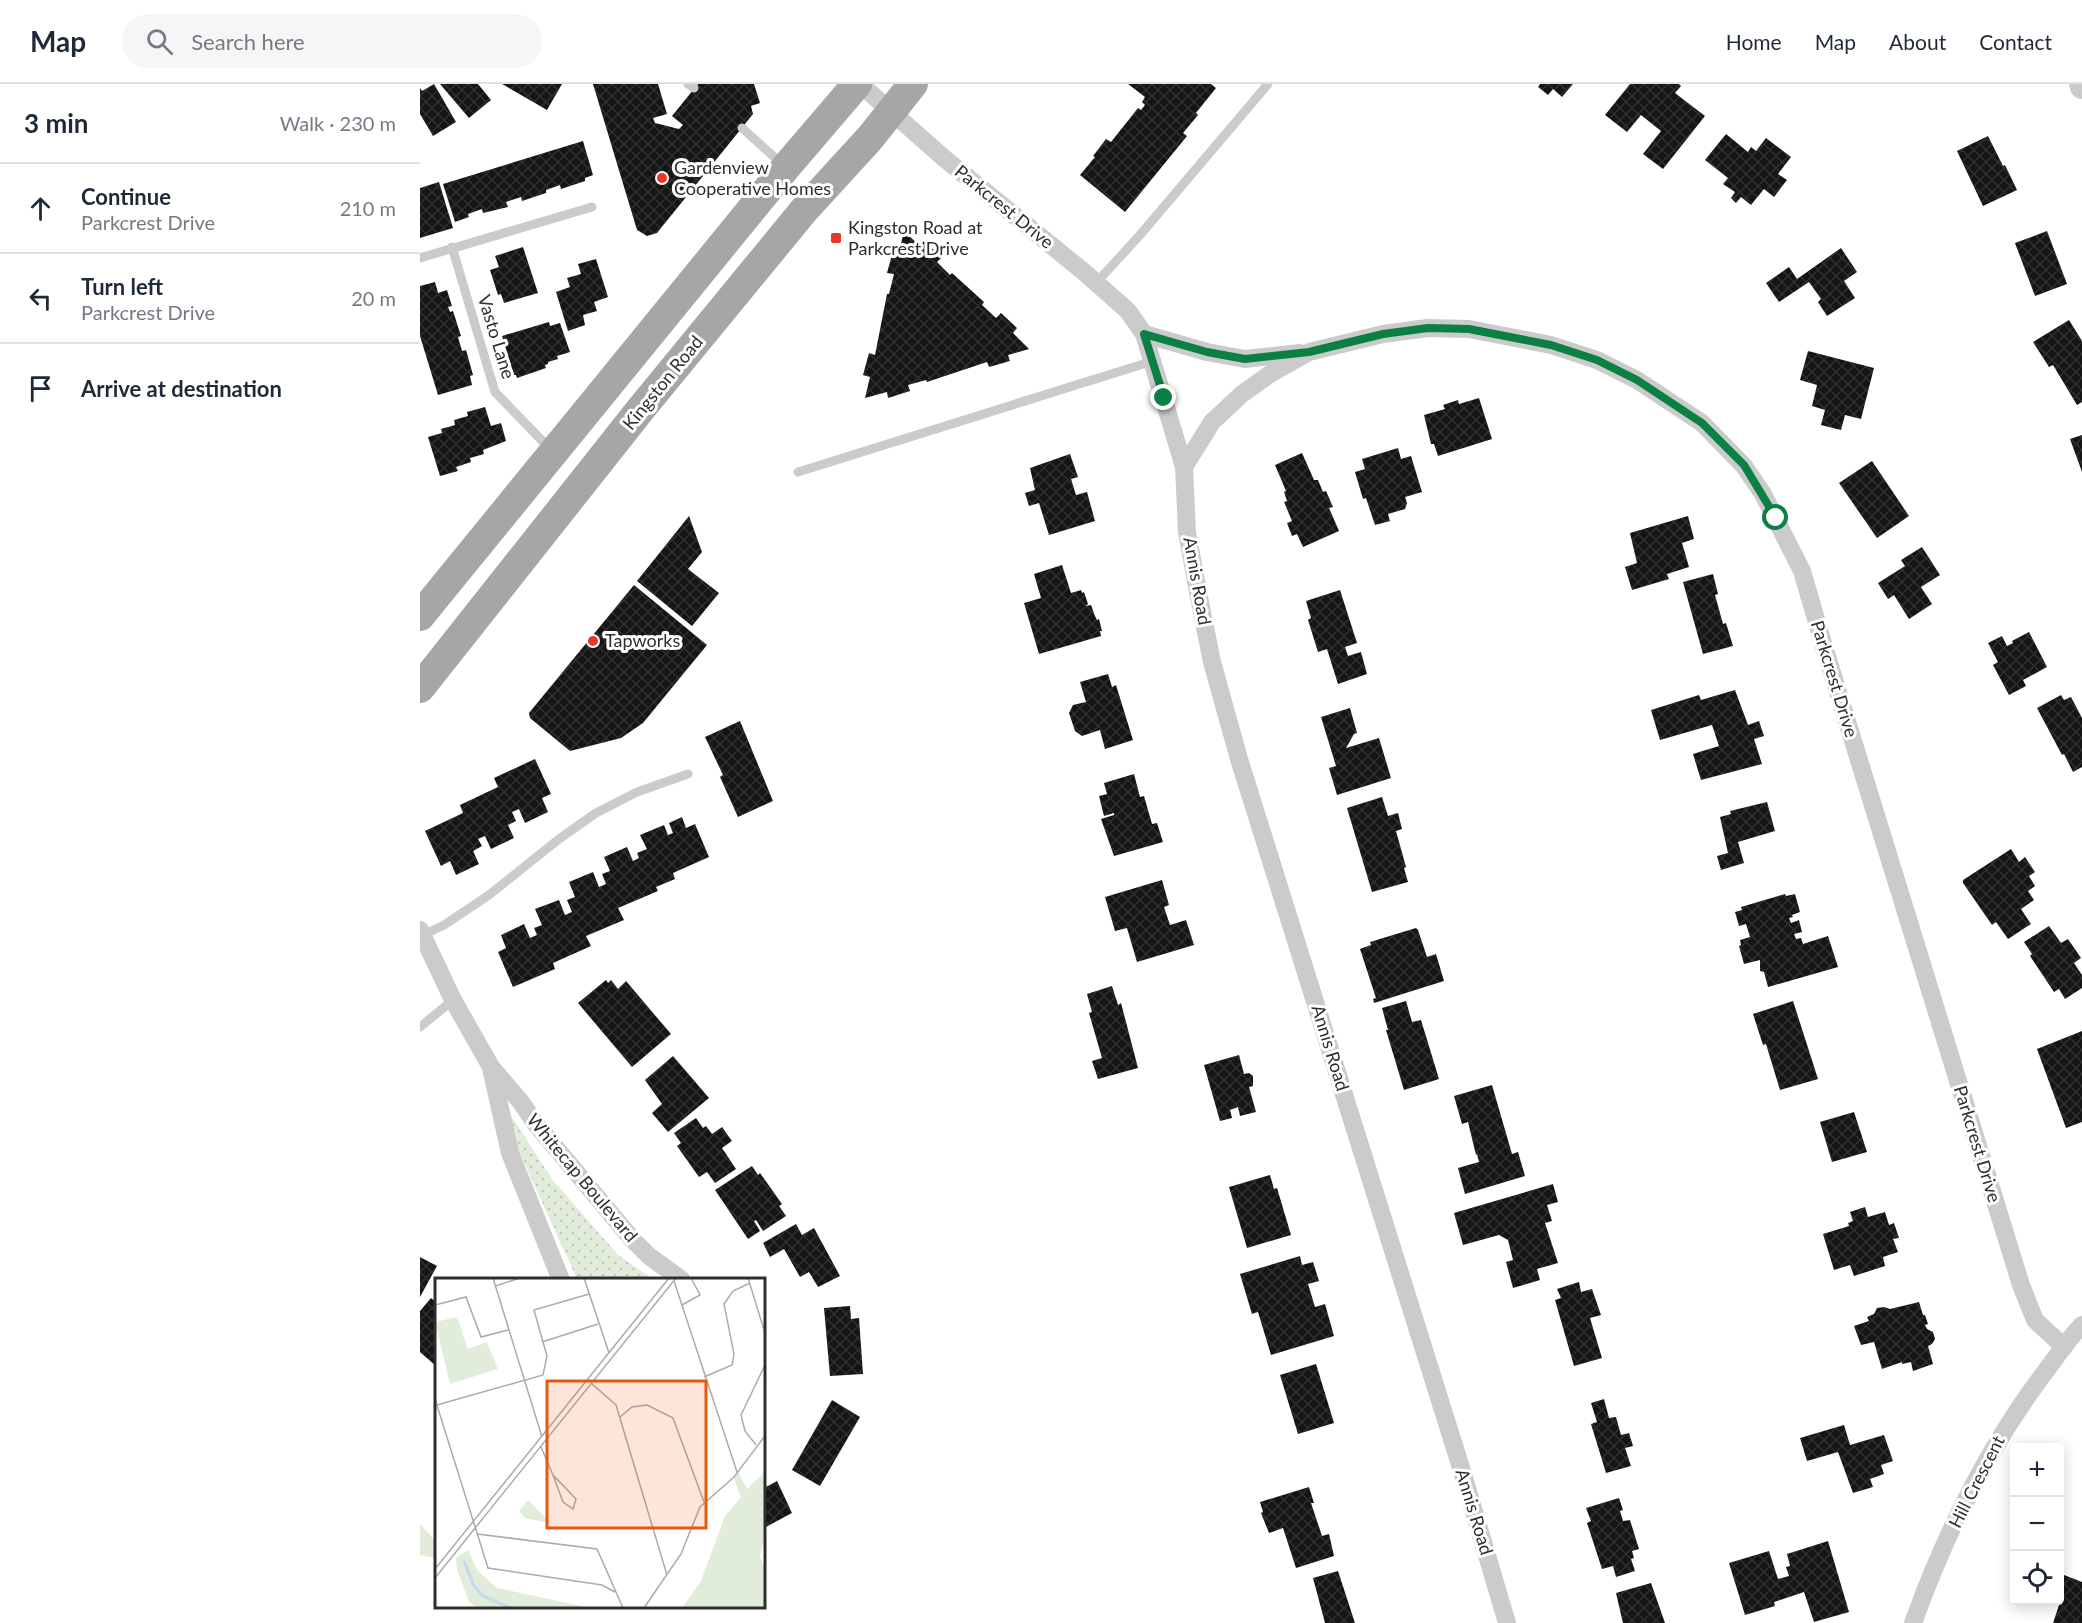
<!DOCTYPE html>
<meta charset="utf-8">
<style>
body{margin:0;font-family:Lato,sans-serif;background:#f6f6f7;color:#1f2937}
.controls{position:absolute;right:18px;bottom:18px;display:grid;overflow:hidden;border-radius:6px;box-shadow:0 3px 15px #0003}
.controls button{width:54px;height:54px;display:grid;place-items:center;padding:0;border:0;border-bottom:2px solid #e0e1e3;background:#fff;color:#1f2937;font:30px sans-serif}
.stop{position:absolute;width:18px;height:18px;margin:-14px;border:4px solid #0b8043;border-radius:50%;background:#fff}
.stop.end{background:#0b8043;border-color:#fff;box-shadow:0 2px 6px #0008}
.list{margin:0;padding:0;list-style:none}
h2{display:flex;justify-content:space-between;align-items:center;height:78px;margin:0;padding:0 24px;font-size:26px}
h2 small{font-size:20px;font-weight:400;color:#747a83}
.list li{display:grid;grid-template-columns:39px 1fr auto;gap:18px;align-items:center;box-sizing:border-box;height:90px;padding:0 24px;border-top:2px solid #e0e1e3}
.list b{display:block;font-size:22px;white-space:nowrap}
.list p{margin:0;font-size:20px;white-space:nowrap;color:#747a83}
.list em{font-size:20px;font-style:normal;color:#747a83}
.icon{flex:none;width:33px;height:33px;fill:none;stroke:currentColor;stroke-width:2;stroke-linecap:round;stroke-linejoin:round}
.map{position:relative;flex:none;width:1662px;height:1539px;overflow:hidden}
header{display:flex;align-items:center;gap:36px;box-sizing:border-box;height:84px;padding:0 30px;background:#fff;border-bottom:2px solid #e0e1e3}
header strong{font-size:28px}
nav{display:flex;gap:33px;margin-inline-start:auto;font-size:21px}
.search{width:420px;height:54px;background:#f6f6f7;display:flex;align-items:center;gap:15px;box-sizing:border-box;padding:0 21px;border-radius:33px;color:#747a83;font-size:22px}
main{display:flex}
aside{flex:1;background:#fff}
.map>svg:first-child{display:block}
.grass{fill:url(#grass-dots)}
.park{fill:#e1ecdb}
.building{fill:url(#building-cross-hatch)}
.lines{fill:none;stroke-linecap:round;stroke-linejoin:round}
.service{stroke:#cbcbcb;stroke-width:9}
.minor{stroke:#cbcbcb;stroke-width:18}
.tertiary{stroke:#cbcbcb;stroke-width:24}
.primary{stroke:#a6a6a6;stroke-width:30}
.route{stroke:#0b8043;stroke-width:8}
.poi-dot{fill:#ea362a;stroke:#fff;stroke-width:2}
.labels{text-anchor:middle;stroke-width:6;stroke-linejoin:round;paint-order:stroke}
.poi-label{font-size:18px;fill:#2e2e2e;stroke:#fff;text-anchor:start}
.street-label{font-size:18px;fill:#2e2e2e;stroke:#fff}
.inset-river{fill:none;stroke:#c6d8ec;stroke-width:3}
.inset-road{fill:none;stroke:#ababab;stroke-width:1.5}
.view{fill:#e8590c;fill-opacity:0.15;stroke:#e8590c;stroke-width:3}
.inset-edge{fill:none;stroke:#2e2e2e;stroke-width:3}
</style>
<header>
<strong>Map</strong>
<div class="search"><svg class="icon" aria-label="search" viewBox="0 0 24 24"><circle cx="10" cy="10" r="6"/><path d="M15 15l6 6"/></svg>Search here</div>
<nav><a>Home</a><a>Map</a><a>About</a><a>Contact</a></nav>
</header>
<main>
<aside>
<h2>3 min<small>Walk · 230 m</small></h2>
<ul class="list">
<li><svg class="icon" aria-label="ahead" viewBox="0 0 24 24"><path d="M12 20V5M6 11l6-6 6 6"/></svg><div><b>Continue</b><p>Parkcrest Drive</p></div><em>210 m</em></li>
<li><svg class="icon" aria-label="left" viewBox="0 0 24 24"><path d="M17 20v-9H6M10 6l-5 5 5 5"/></svg><div><b>Turn left</b><p>Parkcrest Drive</p></div><em>20 m</em></li>
<li><svg class="icon" aria-label="arrive" viewBox="0 0 24 24"><path d="M6 21V4h12l-3 4 3 4H6"/></svg><div><b>Arrive at destination</b></div></li>
</ul>
</aside>
<div class="map">
<svg width="1662" height="1539" viewBox="0 0 1662 1539">
<defs>
<pattern id="grass-dots" width="8" height="8" patternUnits="userSpaceOnUse" patternTransform="scale(1.5)"><rect width="8" height="8" fill="#e1ecdb"/><path d="M2 2h.1M6 6h.1" fill="none" stroke="#c1cbbc" stroke-width="1.8" stroke-linecap="round"/></pattern>
<pattern id="building-cross-hatch" width="8" height="8" patternUnits="userSpaceOnUse" patternTransform="scale(1.5)"><rect width="8" height="8" fill="#151515"/><path d="M0 0l8 8M0 8l8-8" fill="none" stroke="#2f2f2f"/></pattern>
</defs>
<rect width="100%" height="100%" fill="#fff"/>
<!-- grass -->
<polygon class="grass" points="79,1013 132,1095 198,1171 233,1195 157,1195 87,1041"/>
<!-- park -->
<polygon class="park" points="0,1440 16,1457 16,1474 0,1471"/>
<!-- building -->
<g class="building">
<polygon points="14,0 36,38 13,52 0,30 0,4 2,7"/>
<polygon points="20,0 58,0 71,16 49,34"/>
<polygon points="82,0 142,0 127,26"/>
<polygon points="173,0 238,0 247,30 233,34 235,39 259,45 263,41 252,32 278,0 334,0 340,19 331,22 333,30 237,149 227,152 217,146"/>
<polygon points="708,0 791,0 796,4 776,29 778,31 763,49 767,52 705,128 660,91 675,73 673,72 686,55 691,58 718,24 721,26 725,21 722,18 725,13"/>
<polygon points="1120,0 1153,0 1142,13 1133,5 1128,11 1118,3"/>
<polygon points="1210,0 1259,0 1261,2 1255,9 1285,32 1243,85 1223,70 1241,47 1221,31 1207,48 1185,31"/>
<polygon points="1306,50 1328,68 1331,63 1336,67 1346,54 1371,73 1358,90 1367,96 1354,113 1344,105 1331,121 1321,113 1316,119 1311,114 1315,108 1303,100 1308,94 1285,76"/>
<polygon points="1568,52 1583,82 1585,81 1597,106 1563,122 1537,67"/>
<polygon points="163,57 173,91 165,94 165,97 141,105 140,101 126,106 126,109 102,117 101,113 86,118 88,123 63,129 62,125 48,130 49,133 35,138 23,100"/>
<polygon points="19,98 33,144 0,154 0,104"/>
<polygon points="484,147 500,162 504,157 522,173 517,178 530,191 532,189 564,218 562,221 576,234 581,229 597,244 593,249 609,265 588,271 590,277 569,283 567,278 507,298 506,296 488,301 490,307 468,314 467,308 445,314 450,293 443,291 449,269 455,271 467,210 469,210 474,190 467,189 473,167 479,168"/>
<polygon points="1627,147 1647,200 1615,212 1595,159"/>
<polygon points="103,163 118,209 84,219 81,210 78,211 70,186 79,183 75,172"/>
<polygon points="1421,164 1437,188 1424,197 1435,214 1407,232 1398,218 1401,215 1389,198 1359,218 1346,199 1369,183 1377,195"/>
<polygon points="176,175 188,213 174,218 177,227 163,231 165,241 148,247 136,208 150,203 147,194 161,190 158,180"/>
<polygon points="15,198 18,209 27,206 32,222 28,223 30,228 33,227 41,252 38,253 42,267 46,266 53,291 50,292 52,301 18,311 0,252 0,202"/>
<polygon points="1649,236 1662,257 1662,318 1657,321 1633,281 1629,283 1613,258"/>
<polygon points="129,238 130,242 140,239 150,268 137,272 138,275 128,278 128,280 125,281 126,284 97,294 96,291 94,291 82,252"/>
<polygon points="1388,267 1454,284 1441,335 1425,331 1421,346 1401,341 1405,326 1392,322 1397,301 1380,296"/>
<polygon points="1059,314 1072,355 1018,372 1014,360 1011,360 1004,331 1025,325 1023,321 1038,316 1039,320"/>
<polygon points="65,323 71,342 81,339 86,357 63,366 64,370 50,374 51,378 36,383 38,387 20,392 8,353 22,349 21,345 35,341 34,336 48,332 47,328"/>
<polygon points="1662,351 1662,388 1650,355"/>
<polygon points="978,364 981,375 991,372 1002,408 985,413 987,419 985,425 968,430 970,437 955,441 946,414 943,415 935,388 945,385 942,375"/>
<polygon points="882,369 894,396 898,396 903,408 906,407 913,423 909,424 919,447 883,463 877,450 872,452 867,439 872,437 864,418 867,417 864,408 866,407 855,381"/>
<polygon points="650,370 658,393 651,395 656,411 667,408 675,437 629,451 619,419 609,422 605,409 615,406 610,384"/>
<polygon points="1452,377 1489,432 1457,454 1419,399"/>
<polygon points="269,432 282,468 268,485 299,509 272,542 217,497"/>
<polygon points="1268,432 1274,455 1262,459 1269,483 1247,490 1249,495 1212,506 1205,483 1217,479 1210,449"/>
<polygon points="1502,463 1520,491 1501,503 1512,520 1489,535 1474,511 1468,515 1458,499 1485,482 1481,476"/>
<polygon points="642,481 651,509 661,506 662,509 664,508 668,520 666,522 671,521 675,532 677,536 679,535 682,547 680,547 681,552 619,570 604,519 621,514 614,490"/>
<polygon points="1293,490 1298,510 1295,511 1303,540 1306,539 1313,562 1283,570 1263,498"/>
<polygon points="214,501 287,561 223,639 201,654 150,667 110,634 109,629"/>
<polygon points="920,506 937,559 925,563 928,572 941,568 947,590 918,600 907,565 898,568 888,536 891,534 886,517"/>
<polygon points="1609,548 1627,583 1603,596 1606,602 1589,611 1573,581 1578,578 1568,559 1582,552 1587,562 1593,559 1592,557"/>
<polygon points="688,590 692,603 696,601 713,656 685,665 680,646 662,652 655,647 649,629 653,621 666,618 660,598"/>
<polygon points="1315,606 1328,641 1339,637 1344,652 1334,655 1342,680 1281,696 1273,670 1299,662 1292,641 1240,656 1231,626 1279,611 1281,616"/>
<polygon points="1641,611 1644,616 1651,613 1662,634 1662,683 1653,688 1644,670 1642,671 1617,624"/>
<polygon points="930,624 937,649 934,650 926,664 959,654 971,694 917,711 909,684 916,682 901,633"/>
<polygon points="320,637 353,717 318,733 300,693 303,691 285,653"/>
<polygon points="115,675 131,710 122,714 128,728 105,739 99,725 92,728 96,737 88,741 94,754 71,765 65,752 58,755 62,762 53,767 59,780 36,791 30,777 21,782 5,747 43,729 40,721 78,703 74,694"/>
<polygon points="714,690 720,713 724,712 732,740 737,739 743,758 694,772 681,735 694,731 694,729 684,732 679,712 687,710 684,699"/>
<polygon points="962,713 968,732 978,729 982,745 976,747 986,783 984,784 988,798 952,808 927,724"/>
<polygon points="1347,718 1355,747 1318,758 1324,779 1301,786 1297,772 1308,769 1300,733 1311,730 1310,727"/>
<polygon points="262,733 266,744 275,740 289,773 253,789 255,795 236,803 238,807 198,824 204,836 166,852 171,862 133,879 135,885 93,903 78,868 86,864 81,851 104,840 110,854 117,851 114,844 122,841 115,825 139,816 145,831 152,828 147,816 155,813 149,798 173,788 179,803 186,800 182,790 190,787 184,773 207,763 213,777 219,774 217,769 227,765 220,751 244,741 248,751 253,749 249,739"/>
<polygon points="1591,765 1599,778 1605,773 1615,788 1609,792 1615,802 1608,807 1614,816 1601,825 1611,840 1588,855 1576,838 1572,841 1543,799 1543,796"/>
<polygon points="742,796 749,821 744,823 750,841 766,836 774,861 717,878 707,844 695,847 685,813"/>
<polygon points="1365,810 1366,812 1375,810 1380,828 1372,831 1373,833 1369,834 1371,839 1379,836 1382,848 1374,850 1376,855 1381,854 1383,860 1408,852 1418,883 1348,903 1344,888 1340,887 1340,876 1324,880 1319,862 1321,861 1320,856 1330,853 1326,840 1319,842 1315,828 1322,826 1321,823"/>
<polygon points="1629,842 1641,859 1648,855 1661,874 1654,879 1662,891 1662,904 1645,915 1639,905 1634,908 1610,872 1612,870 1604,858"/>
<polygon points="996,844 998,846 1007,873 1016,870 1024,897 954,919 953,915 956,914 940,865 951,861 950,858"/>
<polygon points="186,896 188,899 191,896 198,905 206,897 251,950 212,983 158,919"/>
<polygon points="692,902 698,921 701,919 718,984 678,995 672,977 682,974 669,929 672,928 667,910"/>
<polygon points="986,917 992,938 1001,936 1019,995 984,1006 966,946 968,946 962,924"/>
<polygon points="1373,917 1398,995 1360,1006 1346,960 1343,961 1333,930"/>
<polygon points="1662,947 1662,1038 1646,1044 1617,965"/>
<polygon points="819,971 824,990 829,989 833,992 833,1002 829,1003 836,1028 820,1032 818,1023 810,1026 812,1034 800,1037 784,981"/>
<polygon points="253,972 289,1014 248,1048 232,1029 242,1020 225,996"/>
<polygon points="1072,1001 1092,1070 1098,1068 1105,1092 1045,1110 1038,1084 1059,1078 1057,1070 1056,1071 1048,1038 1042,1040 1034,1012"/>
<polygon points="1434,1028 1447,1068 1412,1078 1400,1038"/>
<polygon points="276,1034 283,1044 286,1042 292,1050 302,1043 312,1057 302,1064 316,1085 295,1099 287,1088 279,1093 257,1062 261,1059 254,1049"/>
<polygon points="332,1082 338,1091 340,1089 362,1120 359,1122 366,1132 343,1147 336,1136 334,1137 340,1147 328,1155 295,1106"/>
<polygon points="850,1091 854,1105 857,1104 871,1151 827,1164 809,1103"/>
<polygon points="1133,1100 1138,1118 1127,1121 1132,1137 1125,1139 1138,1179 1117,1185 1120,1196 1093,1204 1086,1178 1093,1176 1088,1156 1079,1151 1043,1161 1034,1129"/>
<polygon points="1445,1123 1448,1133 1465,1128 1469,1141 1474,1139 1479,1154 1473,1155 1478,1168 1463,1173 1465,1182 1434,1192 1430,1181 1414,1186 1403,1150 1429,1142 1428,1139 1433,1137 1430,1128"/>
<polygon points="376,1140 382,1151 394,1144 420,1192 398,1203 389,1188 380,1193 364,1165 350,1173 343,1159"/>
<polygon points="880,1172 882,1181 893,1178 899,1197 888,1200 895,1223 905,1220 914,1252 851,1271 838,1228 832,1230 820,1190"/>
<polygon points="0,1173 17,1182 0,1213"/>
<polygon points="1159,1198 1161,1208 1172,1205 1181,1231 1170,1234 1182,1274 1154,1282 1135,1216 1141,1214 1137,1205"/>
<polygon points="11,1214 16,1218 16,1282 0,1268 0,1227"/>
<polygon points="1499,1218 1503,1231 1505,1231 1508,1240 1505,1241 1507,1245 1513,1248 1515,1255 1512,1260 1508,1262 1513,1280 1493,1287 1491,1278 1482,1280 1482,1278 1462,1285 1454,1258 1441,1261 1434,1242 1449,1237 1447,1233 1454,1230 1457,1224 1464,1223 1470,1225"/>
<polygon points="430,1222 431,1235 439,1234 443,1290 410,1292 404,1224"/>
<polygon points="896,1280 914,1339 878,1350 860,1291"/>
<polygon points="1184,1315 1189,1334 1196,1333 1201,1351 1209,1349 1213,1362 1205,1364 1211,1382 1186,1389 1171,1340 1177,1338 1171,1319"/>
<polygon points="412,1316 440,1333 400,1402 372,1386"/>
<polygon points="1424,1341 1430,1361 1464,1351 1473,1377 1461,1381 1464,1390 1450,1395 1453,1403 1433,1409 1418,1368 1387,1377 1380,1354"/>
<polygon points="357,1397 372,1429 344,1444 344,1404"/>
<polygon points="889,1403 894,1419 891,1419 902,1452 909,1450 914,1472 876,1484 863,1444 849,1449 841,1429 843,1428 840,1418"/>
<polygon points="1199,1414 1203,1426 1200,1427 1203,1437 1210,1436 1219,1465 1212,1467 1214,1474 1211,1475 1215,1487 1196,1493 1193,1482 1182,1485 1167,1439 1171,1437 1166,1424"/>
<polygon points="1408,1457 1429,1528 1394,1538 1384,1508 1354,1518 1355,1522 1325,1531 1309,1479 1349,1467 1358,1495 1369,1492 1366,1483 1370,1482 1367,1470"/>
<polygon points="918,1487 935,1539 905,1539 893,1494"/>
<polygon points="1644,1491 1662,1498 1662,1539 1633,1539 1639,1521 1633,1519 1634,1516 1640,1516 1640,1503"/>
<polygon points="1231,1499 1245,1539 1203,1539 1196,1509"/>
</g>
<g class="lines">
<!-- service -->
<g class="service">
<polyline points="268,0 274,4"/>
<polyline points="322,44 362,80"/>
<polyline points="32,163 75,308 131,366"/>
<polyline points="0,174 172,123"/>
<polyline points="676,199 720,151 848,0"/>
<polyline points="378,388 733,277"/>
<polyline points="3,851 24,841 69,811 139,755 176,729 217,708 268,690"/>
<polyline points="0,943 33,916"/>
</g>
<!-- minor -->
<g class="minor">
<polyline points="440,0 525,75 664,188 708,227 724,250 764,383 767,448 778,508 792,578 819,675 1042,1387 1087,1539"/>
<polyline points="724,250 787,268 825,275 880,269"/>
<polyline points="764,383 792,338 822,310 850,290 889,268 963,250 1008,244 1049,245 1131,261 1177,276 1217,296 1282,339 1324,382 1343,410 1382,487 1405,566 1601,1201 1615,1236 1644,1263"/>
<polyline points="0,846 33,916 71,983 101,1018 115,1039 212,1155 229,1172 262,1196"/>
<polyline points="71,984 90,1069 141,1196"/>
<path d="M1493,1539C1526,1448 1569,1361 1628,1284C1639,1269 1649,1254 1662,1241"/>
</g>
<!-- tertiary -->
<polyline class="tertiary" points="1661,0 1662,3"/>
<!-- primary -->
<g class="primary">
<polyline points="0,532 366,83 437,0"/>
<polyline points="0,604 220,326 385,125 450,54 493,0"/>
</g>
</g>
<g class="lines">
<!-- route -->
<polyline class="route" points="744,314 724,250 787,268 825,275 889,268 963,250 1008,244 1049,245 1131,261 1177,276 1217,296 1282,339 1324,381 1356,434"/>
</g>
<!-- markers -->
<g class="poi-dot">
<circle cx="242" cy="94" r="6"/>
<rect x="410" y="148" width="12" height="12" rx="3"/>
<circle cx="173" cy="557" r="6"/>
</g>
<g class="labels">
<!-- poi labels -->
<g class="poi-label">
<text x="254" y="90">Gardenview<tspan x="254" dy="21">Cooperative Homes</tspan></text>
<text x="428" y="150">Kingston Road at<tspan x="428" dy="21">Parkcrest Drive</tspan></text>
<text x="185" y="563">Tapworks</text>
</g>
<!-- street labels -->
<g class="street-label">
<text transform="translate(584 123) rotate(39)" y="6">Parkcrest Drive</text>
<text transform="translate(76 253) rotate(73)" y="6">Vasto Lane</text>
<text transform="translate(243 299) rotate(-51)" y="6">Kingston Road</text>
<text transform="translate(777 497) rotate(80)" y="6">Annis Road</text>
<text transform="translate(1414 595) rotate(73)" y="6">Parkcrest Drive</text>
<text transform="translate(910 964) rotate(73)" y="6">Annis Road</text>
<text transform="translate(1557 1060) rotate(73)" y="6">Parkcrest Drive</text>
<text transform="translate(162 1094) rotate(50)" y="6">Whitecap Boulevard</text>
<text transform="translate(1557 1398) rotate(-63)" y="6">Hill Crescent</text>
<text transform="translate(1054 1428) rotate(73)" y="6">Annis Road</text>
</g>
</g>
<!-- overview -->
<g transform="translate(15 1194)">
<rect width="330" height="330" fill="#fff"/>
<path d="M303,194L312,211L330,194V256L325,279L330,290V330H247L266,303L290,238L306,219L299,201ZM33,272L42,292L62,310L155,330H42L34,324L22,292L21,280Z" fill="#e1ecdb"/>
<path d="M22,39L33,71L52,64L63,91L15,106L0,44ZM93,222L115,245L90,240L84,233Z" fill="#e1ecdb"/>
<path class="inset-river" d="M29,283L39,308L48,318L76,330"/>
<path class="inset-road" d="M58,0L107,159M149,0L174,75M313,0L330,55M239,3L302,194M60,8L85,0M0,27L31,19L46,59L73,52M247,27L265,17L256,0M107,64L163,46M269,99L297,87L299,76L289,26L298,13L315,5M156,105L181,127L232,297M0,121L53,290L167,307L180,314M2,127L108,97L112,78L99,32L154,16M185,139L197,129L212,127L238,140L269,224M321,167L310,153L306,137L330,87M106,169L118,197L141,221L138,231L128,224L118,197M42,256L162,271L188,330M0,291L234,0M0,300L241,0M209,330L246,276L265,229L299,199L330,158"/>
<path class="view" d="M112,103H271V250H112Z"/>
<rect width="330" height="330" class="inset-edge"/>
</g>
</svg>
<div class="controls">
<button>+</button>
<button>−</button>
<button><svg class="icon" aria-label="locate" viewBox="0 0 24 24"><circle cx="12" cy="12" r="6"/><path d="M12 2v4M12 18v4M2 12h4M18 12h4"/></svg></button>
</div>
<div class="stop" style="left:1356px;top:434px"></div>
<div class="stop end" style="left:744px;top:314px"></div>
</div>
</main>
